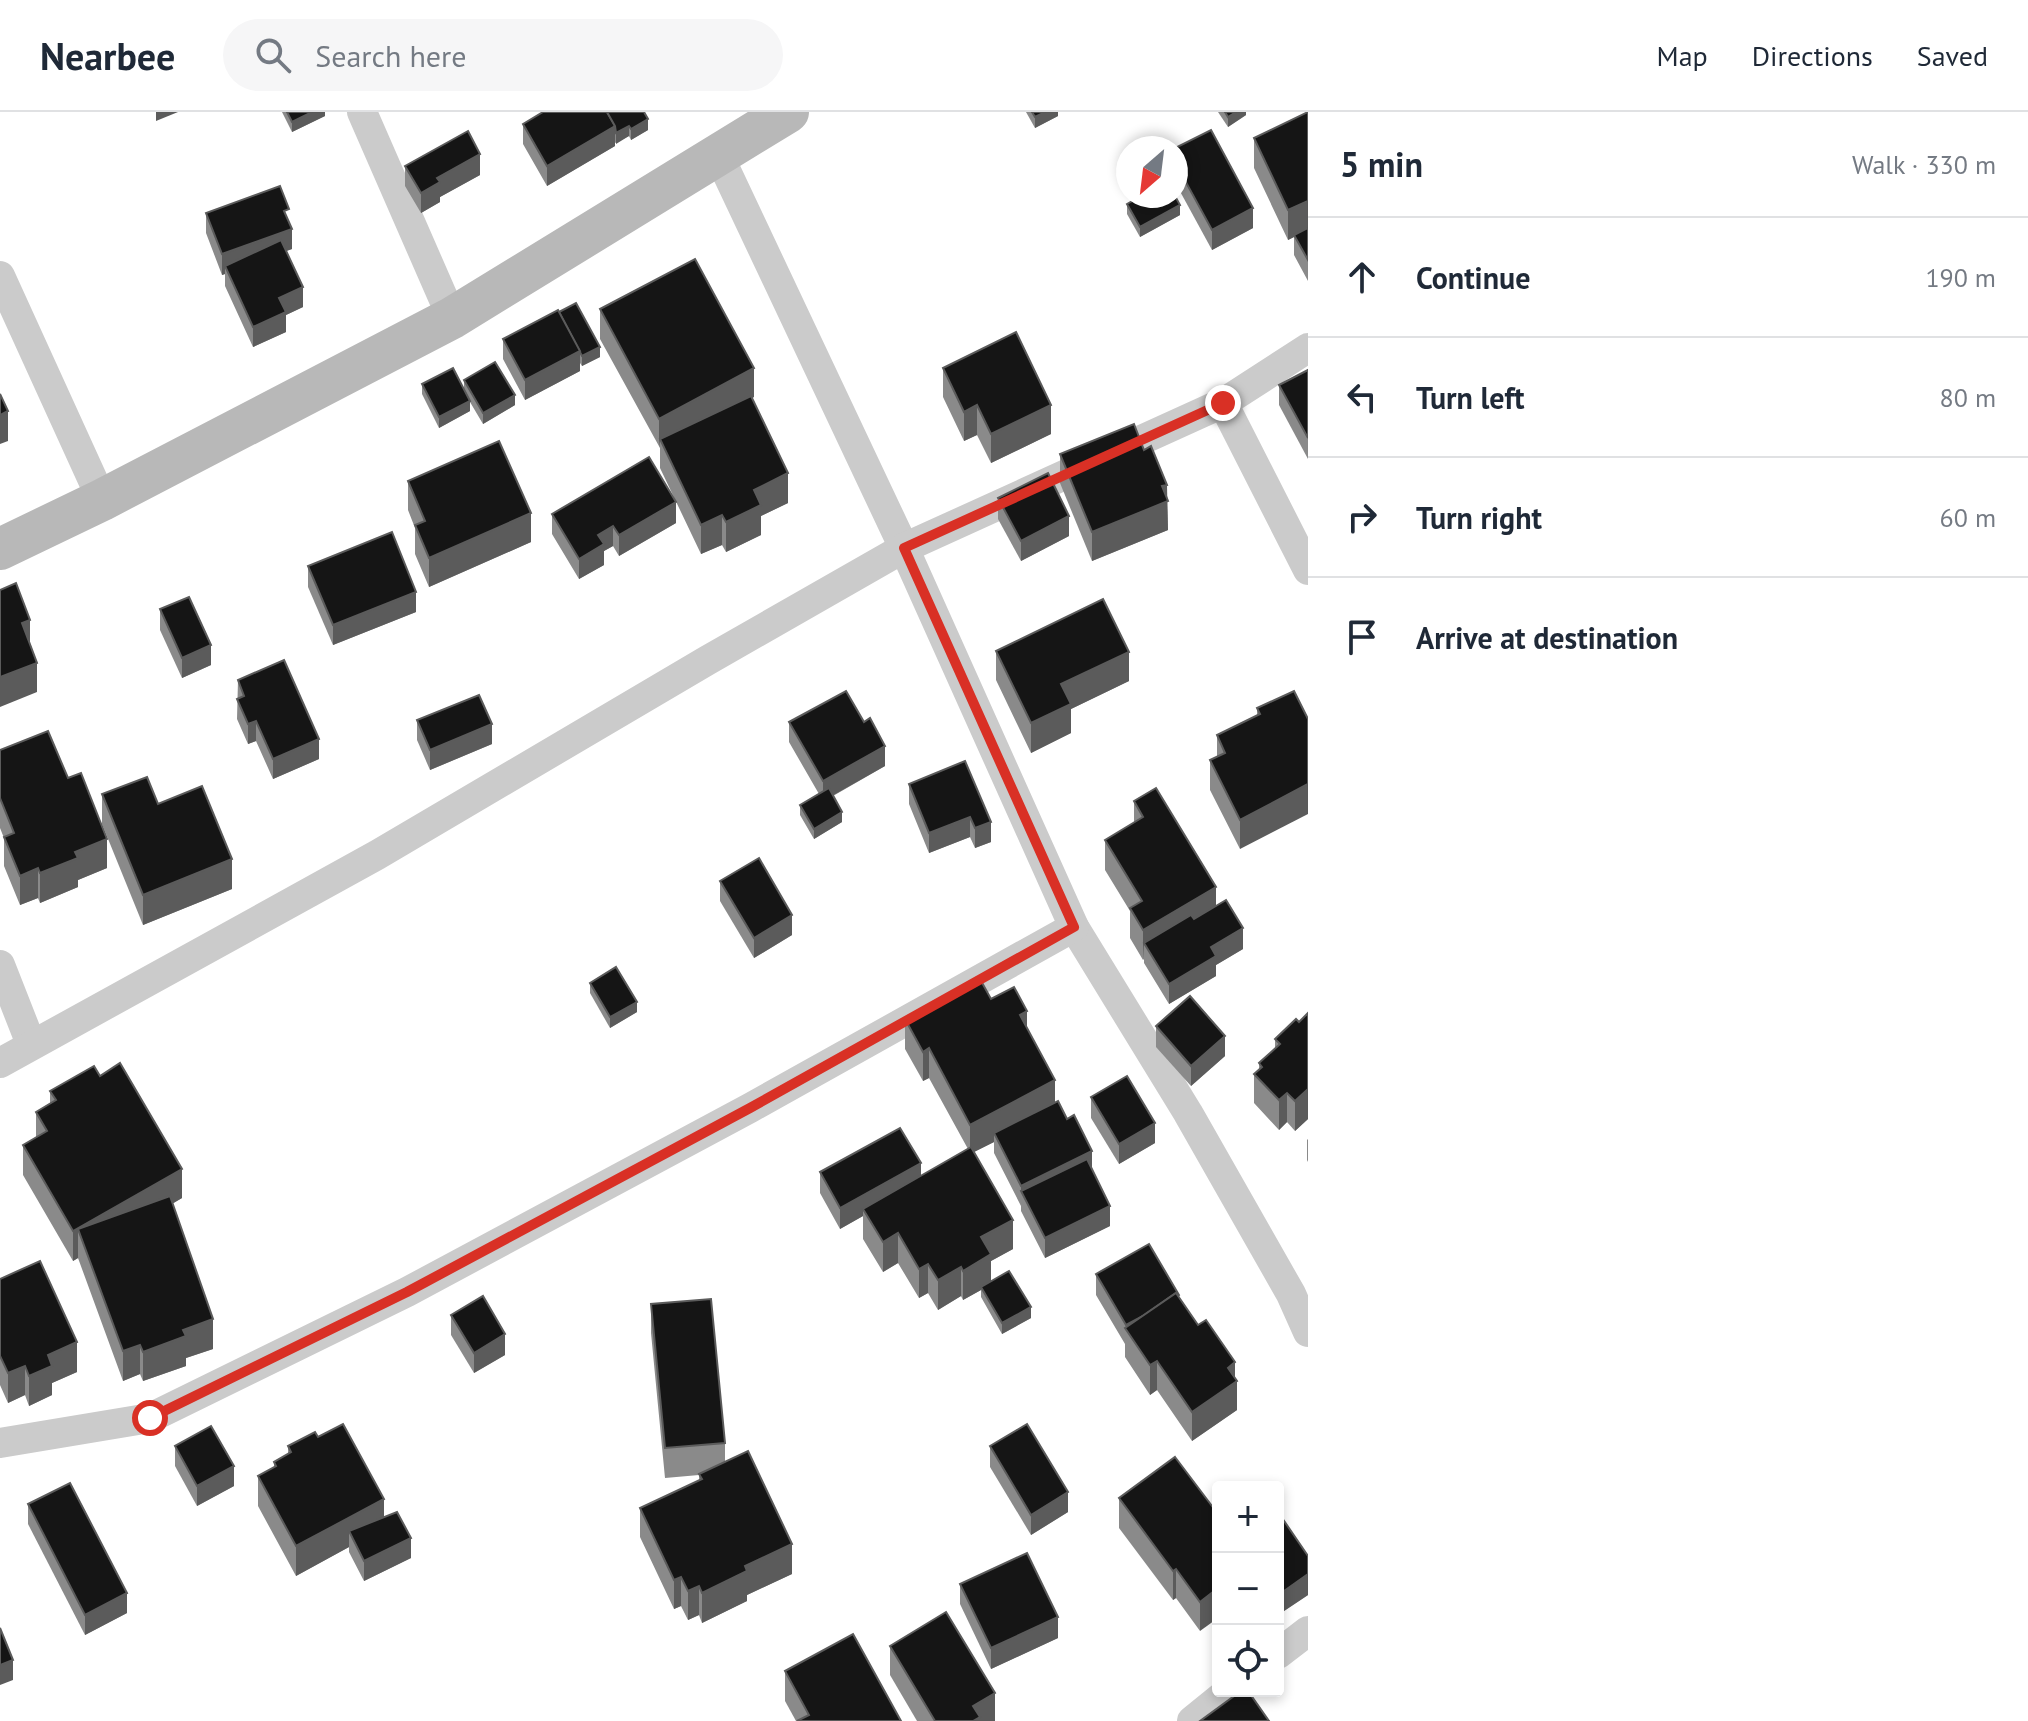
<!DOCTYPE html>
<meta charset="utf-8">
<style>
body{margin:0;font-family:"PT Sans",sans-serif;background:#f6f6f7;color:#1f2937}
.controls{position:absolute;right:24px;bottom:24px;display:grid;overflow:hidden;border-radius:8px;box-shadow:0 4px 12px #0003}
.controls button{width:72px;height:72px;display:grid;place-items:center;padding:0;border:0;border-bottom:2px solid #e0e1e3;background:#fff;color:#1f2937;font:40px sans-serif}
.compass{position:absolute;left:1116px;top:24px;width:72px;height:72px;border-radius:50%;background:#fff;box-shadow:0 4px 12px #0003;rotate:208deg}
.stop{position:absolute;width:24px;height:24px;margin:-18px;border:6px solid #d93025;border-radius:50%;background:#fff}
.stop.end{background:#d93025;border-color:#fff;box-shadow:0 2px 8px #0008}
.list{margin:0;padding:0;list-style:none}
h2{display:flex;justify-content:space-between;align-items:center;height:104px;margin:0;padding:0 32px;font-size:34px}
h2 small{font-size:26px;font-weight:400;color:#747a83}
.list li{display:grid;grid-template-columns:52px 1fr auto;gap:24px;align-items:center;box-sizing:border-box;height:120px;padding:0 32px;border-top:2px solid #e0e1e3}
.list b{display:block;font-size:30px;white-space:nowrap}
.list em{font-size:26px;font-style:normal;color:#747a83}
.icon{flex:none;width:44px;height:44px;fill:none;stroke:currentColor;stroke-width:2;stroke-linecap:round;stroke-linejoin:round}
.map{position:relative;flex:none;width:1308px;height:1609px;overflow:hidden}
header{display:flex;align-items:center;gap:48px;box-sizing:border-box;height:112px;padding:0 40px;background:#fff;border-bottom:2px solid #e0e1e3}
header strong{font-size:38px}
nav{display:flex;gap:44px;margin-inline-start:auto;font-size:28px}
.search{width:560px;height:72px;background:#f6f6f7;display:flex;align-items:center;gap:20px;box-sizing:border-box;padding:0 28px;border-radius:44px;color:#747a83;font-size:30px}
main{display:flex}
aside{flex:1;background:#fff}
.map>svg:first-child{display:block}
.lines{fill:none;stroke-linecap:round;stroke-linejoin:round}
.minor{stroke:#cbcbcb;stroke-width:30}
.secondary{stroke:#b8b8b8;stroke-width:42}
.wall{fill:#8a8a8a}
.shaded-wall{fill:#5b5b5b}
.building{fill:#151515;stroke:#5b5b5b;stroke-width:2}
.route{stroke:#d93025;stroke-width:10}
</style>
<header>
<strong>Nearbee</strong>
<div class="search"><svg class="icon" aria-label="search" viewBox="0 0 24 24"><circle cx="10" cy="10" r="6"/><path d="M15 15l6 6"/></svg>Search here</div>
<nav><a>Map</a><a>Directions</a><a>Saved</a></nav>
</header>
<main>
<div class="map">
<svg width="1308" height="1609" viewBox="0 0 1308 1609">
<rect width="100%" height="100%" fill="#fff"/>
<g class="lines">
<!-- minor -->
<g class="minor">
<polyline points="362,0 452,206"/>
<polyline points="718,42 904,436 1074,815 1188,1001 1291,1182 1308,1220"/>
<polyline points="0,164 102,388"/>
<polyline points="1223,291 1308,458"/>
<polyline points="0,853 31,932"/>
<polyline points="0,951 377,743 708,548 904,436 1223,291 1308,236"/>
<polyline points="0,1331 150,1306 407,1180 750,996 1074,815"/>
<polyline points="1278,1542 1308,1519"/>
<polyline points="1192,1609 1229,1579"/>
</g>
<!-- secondary -->
<polyline class="secondary" points="0,437 102,388 452,206 788,0"/>
</g>
<!-- wall -->
<g class="wall">
<polygon points="282,0 325,0 325,4 292,20"/>
<polygon points="543,0 648,18 631,28 629,24 615,31 615,34 547,74 523,32 523,12"/>
<polygon points="1026,0 1058,0 1058,4 1035,16"/>
<polygon points="1218,0 1246,0 1246,3 1228,15"/>
<polygon points="1308,0 1308,169 1294,143 1294,125 1288,128 1254,56 1254,26"/>
<polygon points="1176,36 1253,116 1212,138 1176,72"/>
<polygon points="405,54 480,63 440,85 440,90 421,101 405,74"/>
<polygon points="1127,92 1180,103 1140,125 1127,102"/>
<polygon points="206,101 289,109 292,137 286,139 303,195 286,203 286,220 253,235 225,174 225,162 222,163 206,121"/>
<polygon points="600,197 754,285 752,286 788,391 761,404 761,423 726,440 722,433 701,442 660,356 660,336 600,227"/>
<polygon points="503,227 600,245 582,254 580,251 580,259 525,288 503,247"/>
<polygon points="943,256 1051,322 991,351 977,323 964,329 943,285"/>
<polygon points="1308,258 1308,347 1279,293 1279,273"/>
<polygon points="464,268 515,293 483,312 470,290 470,299 439,316 422,282 422,272 464,276"/>
<polygon points="1144,338 1167,387 1168,418 1092,449 1060,371 1060,342"/>
<polygon points="408,369 531,430 429,475 415,442 415,416 408,398"/>
<polygon points="998,386 1069,424 1021,449 998,407"/>
<polygon points="552,402 676,411 619,444 613,434 604,439 604,453 579,467 552,422"/>
<polygon points="308,454 416,500 333,533 308,475"/>
<polygon points="160,497 211,553 182,566 160,518"/>
<polygon points="996,539 1129,569 1071,597 1071,621 1031,641 996,568"/>
<polygon points="238,568 319,647 273,667 256,629 248,632 237,607"/>
<polygon points="1257,596 1308,607 1240,737 1210,678 1210,648 1217,645 1217,623 1257,603"/>
<polygon points="417,608 492,632 430,658 417,628"/>
<polygon points="789,610 885,654 833,684 842,710 814,727 800,703 800,693 819,682 789,630"/>
<polygon points="0,638 68,666 107,756 78,768 78,775 40,791 38,786 20,793 4,754 4,726 0,716"/>
<polygon points="965,649 991,730 975,736 970,725 929,741 909,692 909,672"/>
<polygon points="102,682 158,692 232,777 143,813 102,712"/>
<polygon points="1134,689 1216,794 1243,837 1216,853 1216,864 1169,892 1144,851 1144,847 1143,848 1130,826 1130,799 1105,758 1105,728 1134,711"/>
<polygon points="720,769 792,823 754,846 720,789"/>
<polygon points="590,871 637,900 610,916 590,881"/>
<polygon points="991,887 1027,916 1055,991 1092,1058 1110,1114 1045,1146 1021,1099 1021,1094 994,1041 994,1030 974,1040 1013,1137 991,1149 991,1169 1031,1206 1002,1222 981,1185 981,1178 963,1188 961,1184 938,1198 928,1181 919,1186 898,1151 883,1160 863,1127 863,1104 840,1117 820,1081 820,1060 921,1064 968,1037 929,966 923,969 905,937 905,907"/>
<polygon points="1308,901 1308,1007 1295,1019 1287,1010 1279,1018 1254,991 1254,962 1259,957 1259,951 1275,936 1275,927 1299,910"/>
<polygon points="1156,914 1225,944 1191,974 1156,935"/>
<polygon points="100,964 182,1086 172,1092 213,1237 186,1246 186,1254 143,1269 140,1262 123,1269 78,1146 73,1149 23,1063 23,1033 36,1026 36,1000 50,991 50,979"/>
<polygon points="1091,985 1155,1031 1119,1052 1091,1006"/>
<polygon points="1308,1027 1308,1050 1307,1048 1307,1028"/>
<polygon points="1096,1162 1179,1185 1235,1267 1237,1298 1192,1329 1157,1278 1150,1283 1125,1245 1125,1232 1096,1183"/>
<polygon points="0,1167 77,1260 52,1271 52,1283 29,1294 25,1283 8,1291 0,1273"/>
<polygon points="651,1192 725,1331 725,1350 792,1462 747,1483 747,1489 702,1511 699,1503 688,1508 681,1494 674,1497 640,1425 640,1396 699,1368 699,1363 665,1366 651,1221"/>
<polygon points="451,1203 505,1243 474,1261 451,1223"/>
<polygon points="318,1325 384,1405 411,1446 364,1469 349,1440 349,1435 296,1464 258,1394 258,1364 274,1355 274,1350 288,1342 288,1334"/>
<polygon points="175,1334 234,1374 197,1394 175,1354"/>
<polygon points="990,1334 1068,1400 1031,1423 990,1355"/>
<polygon points="1119,1386 1218,1402 1200,1519 1176,1486 1173,1488 1119,1416"/>
<polygon points="28,1392 127,1501 85,1523 28,1412"/>
<polygon points="1278,1400 1308,1444 1308,1483 1284,1499 1278,1490"/>
<polygon points="960,1472 1058,1526 991,1557 960,1492"/>
<polygon points="890,1534 995,1609 917,1609 890,1563"/>
<polygon points="785,1559 901,1609 796,1609 785,1589"/>
</g>
<!-- shaded-wall -->
<g class="shaded-wall">
<polygon points="156,0 178,0 156,9"/>
<polygon points="312,0 325,0 325,4 292,20 292,10"/>
<polygon points="1045,0 1058,0 1058,4 1035,16 1035,5"/>
<polygon points="1236,0 1246,0 1246,3 1228,15 1228,5"/>
<polygon points="648,7 648,18 631,28 631,17"/>
<polygon points="615,14 615,34 547,74 547,54"/>
<polygon points="629,14 629,24 616,32 616,21"/>
<polygon points="480,42 480,63 440,85 440,90 421,101 421,81 437,66"/>
<polygon points="1308,89 1308,118 1288,128 1288,98"/>
<polygon points="1180,93 1180,103 1140,125 1140,115"/>
<polygon points="1253,96 1253,116 1212,138 1212,118"/>
<polygon points="292,117 292,137 228,160 225,154 225,162 222,163 222,142"/>
<polygon points="303,175 303,195 286,203 286,220 253,235 253,215 279,186"/>
<polygon points="600,235 600,245 582,254 582,244"/>
<polygon points="580,239 580,259 525,288 525,268"/>
<polygon points="754,256 754,285 663,334 660,327 659,336 659,307"/>
<polygon points="515,283 515,293 483,312 483,301"/>
<polygon points="470,289 470,299 439,316 439,305"/>
<polygon points="977,293 977,323 964,329 964,300"/>
<polygon points="1051,293 1051,322 991,351 991,322"/>
<polygon points="8,299 8,329 0,332 0,303"/>
<polygon points="788,361 788,391 761,404 761,423 726,440 726,410 754,378"/>
<polygon points="1167,373 1168,418 1092,449 1092,420 1162,374"/>
<polygon points="676,390 676,411 619,444 619,423"/>
<polygon points="531,401 531,430 429,475 429,446"/>
<polygon points="722,403 722,433 701,442 701,413"/>
<polygon points="1069,404 1069,424 1021,449 1021,429"/>
<polygon points="613,414 613,434 604,439 604,453 579,467 579,447 598,423"/>
<polygon points="416,480 416,500 333,533 333,513"/>
<polygon points="30,508 30,538 22,511"/>
<polygon points="211,533 211,553 182,566 182,546"/>
<polygon points="1129,540 1129,569 1071,597 1071,621 1031,641 1031,611 1061,572"/>
<polygon points="37,551 37,580 0,595 0,565"/>
<polygon points="256,609 256,629 248,632 248,612"/>
<polygon points="492,612 492,632 430,658 430,638"/>
<polygon points="319,627 319,647 273,667 273,647"/>
<polygon points="885,634 885,654 823,689 823,669"/>
<polygon points="1308,672 1308,702 1240,737 1240,708"/>
<polygon points="842,700 842,710 814,727 814,717"/>
<polygon points="970,705 970,725 929,741 929,721"/>
<polygon points="991,710 991,730 975,736 975,716"/>
<polygon points="107,727 107,756 78,768 78,775 40,791 40,761 75,740"/>
<polygon points="232,747 232,777 143,813 143,783"/>
<polygon points="38,756 38,786 20,793 20,764"/>
<polygon points="1216,775 1216,804 1144,831 1143,848 1143,818"/>
<polygon points="792,803 792,823 754,846 754,826"/>
<polygon points="1243,816 1243,837 1216,853 1216,864 1169,892 1169,872 1211,835"/>
<polygon points="637,890 637,900 610,916 610,905"/>
<polygon points="1027,899 1027,929 1020,903"/>
<polygon points="1225,924 1225,944 1191,974 1191,954"/>
<polygon points="929,936 929,966 923,969 923,940"/>
<polygon points="1055,968 1055,998 994,1021 994,1030 970,1042 970,1013"/>
<polygon points="1308,977 1308,1007 1295,1019 1295,989"/>
<polygon points="1287,981 1287,1010 1279,1018 1279,988"/>
<polygon points="1155,1011 1155,1031 1119,1052 1119,1032"/>
<polygon points="1092,1039 1092,1059 1021,1079 1021,1094 1021,1074"/>
<polygon points="921,1051 921,1072 863,1097 863,1104 840,1117 840,1096"/>
<polygon points="182,1057 182,1086 87,1141 78,1117 78,1146 73,1149 73,1119"/>
<polygon points="1110,1094 1110,1114 1045,1146 1045,1126"/>
<polygon points="1013,1108 1013,1137 991,1149 991,1172 981,1175 981,1178 963,1188 963,1159 981,1125"/>
<polygon points="898,1121 898,1151 883,1160 883,1130"/>
<polygon points="928,1152 928,1181 919,1186 919,1157"/>
<polygon points="961,1155 961,1184 938,1198 938,1168"/>
<polygon points="1031,1195 1031,1206 1002,1222 1002,1211"/>
<polygon points="213,1207 213,1237 186,1246 186,1254 143,1269 143,1240 183,1218"/>
<polygon points="505,1222 505,1243 474,1261 474,1241"/>
<polygon points="77,1230 77,1260 52,1271 52,1283 29,1294 29,1264 48,1243"/>
<polygon points="140,1233 140,1262 123,1269 123,1239"/>
<polygon points="1157,1249 1157,1278 1150,1283 1150,1253"/>
<polygon points="1235,1250 1235,1270 1237,1269 1237,1298 1192,1329 1192,1300 1228,1256"/>
<polygon points="25,1254 25,1283 8,1291 8,1261"/>
<polygon points="234,1354 234,1374 197,1394 197,1374"/>
<polygon points="1068,1380 1068,1400 1031,1423 1031,1403"/>
<polygon points="384,1387 384,1416 349,1419 349,1435 296,1464 296,1434"/>
<polygon points="411,1426 411,1446 364,1469 364,1449"/>
<polygon points="792,1432 792,1462 747,1483 747,1489 702,1511 702,1481 745,1454"/>
<polygon points="1176,1457 1176,1486 1173,1488 1173,1459"/>
<polygon points="1308,1462 1308,1483 1284,1499 1284,1479"/>
<polygon points="681,1465 681,1494 674,1497 674,1468"/>
<polygon points="699,1474 699,1503 688,1508 688,1479"/>
<polygon points="1218,1476 1218,1506 1200,1519 1200,1490"/>
<polygon points="127,1481 127,1501 85,1523 85,1503"/>
<polygon points="1058,1505 1058,1526 991,1557 991,1536"/>
<polygon points="13,1548 13,1568 0,1573 0,1553"/>
<polygon points="995,1581 995,1609 973,1609 973,1594"/>
</g>
<!-- building -->
<g class="building">
<polygon points="287,0 312,0 292,10"/>
<polygon points="543,0 607,0 615,14 547,54 523,12"/>
<polygon points="607,0 644,0 648,7 631,17 629,14 616,21 615,14"/>
<polygon points="1032,0 1045,0 1035,5"/>
<polygon points="1225,0 1236,0 1228,5"/>
<polygon points="1308,0 1308,89 1288,98 1254,26"/>
<polygon points="1211,18 1253,96 1212,118 1176,52 1175,36"/>
<polygon points="468,19 480,42 437,66 440,70 421,81 405,54"/>
<polygon points="280,74 289,97 284,99 292,117 222,142 206,101"/>
<polygon points="1141,84 1175,84 1180,93 1140,115 1127,92"/>
<polygon points="1308,116 1308,148 1294,123"/>
<polygon points="281,128 303,175 279,186 286,200 253,215 225,154"/>
<polygon points="695,147 754,256 659,307 600,197"/>
<polygon points="576,191 600,235 582,244 559,200"/>
<polygon points="558,198 580,239 525,268 503,227"/>
<polygon points="1016,220 1051,293 991,322 977,293 964,300 943,256"/>
<polygon points="495,250 515,283 483,301 464,268"/>
<polygon points="453,256 470,289 439,305 422,272"/>
<polygon points="1308,258 1308,326 1279,273"/>
<polygon points="0,282 8,299 0,303"/>
<polygon points="751,284 788,361 754,378 761,393 726,410 722,403 701,413 660,327"/>
<polygon points="1134,312 1144,338 1151,334 1167,373 1162,374 1168,389 1092,420 1060,342"/>
<polygon points="499,329 531,401 429,446 415,413 425,409 408,369"/>
<polygon points="649,345 676,390 619,423 613,414 598,423 604,432 579,447 552,402"/>
<polygon points="1048,361 1069,404 1021,429 998,386"/>
<polygon points="392,420 416,480 333,513 308,454"/>
<polygon points="16,471 30,508 22,511 37,551 0,565 0,478"/>
<polygon points="189,485 211,533 182,546 160,497"/>
<polygon points="1103,487 1129,540 1061,572 1071,592 1031,611 996,539"/>
<polygon points="284,548 319,627 273,647 256,609 248,612 237,587 244,584 238,568"/>
<polygon points="846,579 864,610 870,606 885,634 823,669 789,610"/>
<polygon points="1294,579 1308,607 1308,672 1240,708 1210,648 1225,641 1217,623 1260,602 1257,596"/>
<polygon points="479,583 492,612 430,638 417,608"/>
<polygon points="48,619 68,666 81,661 107,727 75,740 78,746 40,761 38,756 20,764 4,725 14,721 0,686 0,638"/>
<polygon points="965,649 991,710 975,716 970,705 929,721 909,672"/>
<polygon points="147,665 158,692 202,674 232,747 143,783 102,682"/>
<polygon points="829,676 842,700 814,717 800,693"/>
<polygon points="1156,676 1216,775 1143,818 1130,796 1142,789 1105,728 1143,705 1134,689"/>
<polygon points="759,746 792,803 754,826 720,769"/>
<polygon points="1226,788 1243,816 1211,835 1216,844 1169,872 1144,831 1191,803 1194,807"/>
<polygon points="616,855 637,890 610,905 590,871"/>
<polygon points="980,867 991,887 1014,875 1027,899 1020,903 1055,968 970,1013 929,936 923,940 905,907"/>
<polygon points="1190,884 1225,924 1191,954 1156,914"/>
<polygon points="1308,901 1308,977 1295,989 1287,981 1279,988 1254,962 1262,955 1259,951 1280,932 1275,927 1296,907 1299,910"/>
<polygon points="120,951 182,1057 73,1119 23,1033 47,1019 36,1000 56,988 50,979 94,954 100,964"/>
<polygon points="1127,964 1155,1011 1119,1032 1091,985"/>
<polygon points="1058,989 1067,1007 1074,1003 1092,1039 1021,1074 994,1021"/>
<polygon points="900,1016 921,1051 840,1096 820,1060"/>
<polygon points="971,1035 1013,1108 981,1125 991,1142 963,1159 961,1155 938,1168 928,1152 919,1157 898,1121 883,1130 863,1097"/>
<polygon points="1087,1047 1110,1094 1045,1126 1021,1079"/>
<polygon points="170,1084 213,1207 183,1218 186,1224 143,1240 140,1233 123,1239 78,1117"/>
<polygon points="1149,1132 1179,1183 1178,1184 1176,1181 1143,1204 1126,1213 1096,1162"/>
<polygon points="40,1149 77,1230 48,1243 52,1254 29,1264 25,1254 8,1261 0,1244 0,1167"/>
<polygon points="1009,1159 1031,1195 1002,1211 981,1175"/>
<polygon points="1176,1181 1198,1213 1206,1208 1235,1250 1228,1256 1237,1269 1192,1300 1157,1249 1150,1253 1125,1216"/>
<polygon points="483,1184 505,1222 474,1241 451,1203"/>
<polygon points="711,1187 725,1331 665,1336 651,1192"/>
<polygon points="343,1312 384,1387 296,1434 258,1364 276,1354 274,1350 291,1340 288,1334 315,1320 318,1325"/>
<polygon points="1027,1312 1068,1380 1031,1403 990,1334"/>
<polygon points="211,1314 234,1354 197,1374 175,1334"/>
<polygon points="748,1339 792,1432 745,1454 747,1459 702,1481 699,1474 688,1479 681,1465 674,1468 640,1396 702,1367 699,1362"/>
<polygon points="1175,1345 1218,1402 1218,1476 1200,1490 1176,1457 1173,1459 1119,1386"/>
<polygon points="70,1371 127,1481 85,1503 28,1392"/>
<polygon points="397,1400 411,1426 364,1449 349,1419"/>
<polygon points="1278,1400 1308,1444 1308,1462 1284,1479 1278,1470"/>
<polygon points="1027,1441 1058,1505 991,1536 960,1472"/>
<polygon points="946,1500 995,1581 973,1594 980,1605 973,1609 935,1609 890,1534"/>
<polygon points="0,1516 13,1548 0,1553"/>
<polygon points="853,1522 901,1609 797,1609 809,1603 785,1559"/>
<polygon points="1241,1579 1248,1579 1269,1609 1200,1609"/>
</g>
<g class="lines">
<!-- route -->
<polyline class="route" points="150,1306 407,1180 750,996 1074,815 904,436 1223,291"/>
</g>
</svg>
<div class="controls">
<button>+</button>
<button>−</button>
<button><svg class="icon" aria-label="locate" viewBox="0 0 24 24"><circle cx="12" cy="12" r="6"/><path d="M12 2v4M12 18v4M2 12h4M18 12h4"/></svg></button>
</div>
<svg class="compass" viewBox="-18 -18 36 36"><path d="M0-13l5 13h-10z" fill="#e53935"/><path d="M0 13l5-13h-10z" fill="#747a83"/></svg>
<div class="stop" style="left:150px;top:1306px"></div>
<div class="stop end" style="left:1223px;top:291px"></div>
</div>
<aside>
<h2>5 min<small>Walk · 330 m</small></h2>
<ul class="list">
<li><svg class="icon" aria-label="ahead" viewBox="0 0 24 24"><path d="M12 20V5M6 11l6-6 6 6"/></svg><div><b>Continue</b></div><em>190 m</em></li>
<li><svg class="icon" aria-label="left" viewBox="0 0 24 24"><path d="M17 20v-9H6M10 6l-5 5 5 5"/></svg><div><b>Turn left</b></div><em>80 m</em></li>
<li><svg class="icon" aria-label="right" viewBox="0 0 24 24"><path d="M7 20v-9h11M14 6l5 5-5 5"/></svg><div><b>Turn right</b></div><em>60 m</em></li>
<li><svg class="icon" aria-label="arrive" viewBox="0 0 24 24"><path d="M6 21V4h12l-3 4 3 4H6"/></svg><div><b>Arrive at destination</b></div></li>
</ul>
</aside>
</main>
